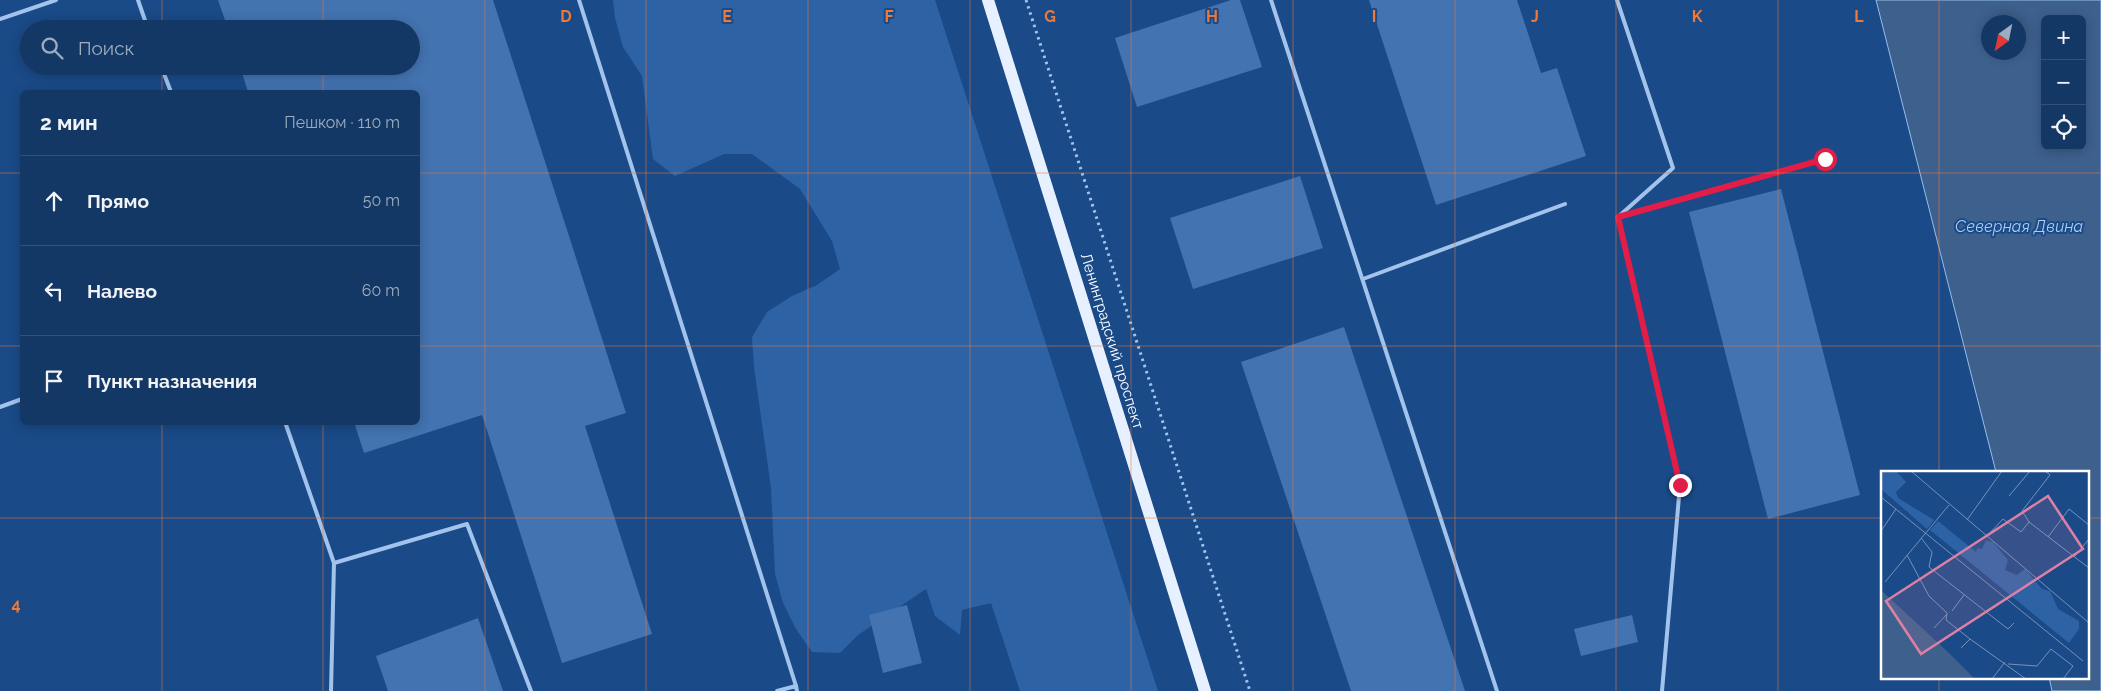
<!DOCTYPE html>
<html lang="ru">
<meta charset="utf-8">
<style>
body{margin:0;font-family:Raleway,sans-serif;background:#1d3f6b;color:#f1f3f6}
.controls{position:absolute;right:15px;top:15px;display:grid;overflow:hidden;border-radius:8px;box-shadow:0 2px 12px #0003}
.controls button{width:45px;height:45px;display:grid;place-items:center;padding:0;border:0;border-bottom:1px solid #335279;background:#143865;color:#f1f3f6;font:25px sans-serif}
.compass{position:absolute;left:1981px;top:15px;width:45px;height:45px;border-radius:50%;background:#143865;box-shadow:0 2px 12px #0003;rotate:213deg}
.stop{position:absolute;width:15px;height:15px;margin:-11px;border:4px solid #e11d48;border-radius:50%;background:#fff}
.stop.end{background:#e11d48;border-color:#fff;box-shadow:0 1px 5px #0008}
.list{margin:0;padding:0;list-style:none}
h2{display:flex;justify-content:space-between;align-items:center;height:65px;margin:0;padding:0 20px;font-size:21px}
h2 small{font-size:16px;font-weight:400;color:#9dacbf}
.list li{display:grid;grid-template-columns:32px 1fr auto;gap:15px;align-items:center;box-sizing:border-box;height:90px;padding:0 20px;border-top:1px solid #335279}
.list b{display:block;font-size:19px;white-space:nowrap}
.list em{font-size:16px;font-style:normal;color:#9dacbf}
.icon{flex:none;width:28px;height:28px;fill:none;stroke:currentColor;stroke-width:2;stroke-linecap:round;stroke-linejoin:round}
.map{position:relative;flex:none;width:2101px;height:691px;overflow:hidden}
.search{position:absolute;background:#143865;box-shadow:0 2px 12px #0003;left:20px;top:20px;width:400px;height:55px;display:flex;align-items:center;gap:12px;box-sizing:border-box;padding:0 18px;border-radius:28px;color:#9dacbf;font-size:19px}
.panel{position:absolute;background:#143865;box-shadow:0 2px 12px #0003;left:20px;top:90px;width:400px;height:335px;border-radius:8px}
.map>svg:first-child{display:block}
.green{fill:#2d63a5}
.water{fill:#3d608d;stroke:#95beee;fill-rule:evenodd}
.building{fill:#4373b0}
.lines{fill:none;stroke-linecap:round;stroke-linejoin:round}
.path{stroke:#a2c3ec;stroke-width:3;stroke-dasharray:2.5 4;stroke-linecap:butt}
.service{stroke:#a2c3ec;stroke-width:4}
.primary{stroke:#e7f0ff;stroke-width:12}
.route{stroke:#e11d48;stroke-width:6}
.grid{fill:none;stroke:#ed7a3d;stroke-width:1;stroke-opacity:0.55}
.labels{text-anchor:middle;stroke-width:4;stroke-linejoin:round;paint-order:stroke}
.street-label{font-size:15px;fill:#fff;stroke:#1a4a87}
.water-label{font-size:16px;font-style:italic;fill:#adcdf3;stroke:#1a4a87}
.inset-road{fill:none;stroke:#7692b7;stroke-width:1}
.view{fill:#dd80a5;fill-opacity:0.15;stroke:#dd80a5;stroke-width:2.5}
.inset-edge{fill:none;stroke:#fff;stroke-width:2.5}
.grid-label{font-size:16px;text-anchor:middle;font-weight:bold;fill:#ed7a3d;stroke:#1a4a87;stroke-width:4;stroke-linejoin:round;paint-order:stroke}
</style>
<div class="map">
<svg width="2101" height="691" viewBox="0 0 2101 691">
<rect width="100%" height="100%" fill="#1a4a87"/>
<!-- green -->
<polygon class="green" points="613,0 935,0 1158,691 1020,691 991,603 962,610 960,635 935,616 926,589 858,635 840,653 812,652 796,629 783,603 775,574 771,488 754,367 752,337 767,312 792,296 817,285 840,269 832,241 800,189 752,154 724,154 675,176 653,159 642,76 623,47 615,18"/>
<!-- water -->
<path class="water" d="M1876,0H2101V691H2052L2049,677H2087V472H1996ZM2045,19H2082V146H2045ZM1988,22H2018V52H1988Z"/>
<!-- building -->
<g class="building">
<polygon points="218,0 493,0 626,413 585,426 652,634 562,663 482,415 364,453 354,422 418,422 418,92 248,92 240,66 411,66 411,29 228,29"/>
<polygon points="1231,0 1240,0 1262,67 1137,107 1115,38"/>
<polygon points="1369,0 1517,0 1541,73 1557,68 1586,156 1436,205"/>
<polygon points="1300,176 1323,248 1193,289 1170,218"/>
<polygon points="1781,189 1860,495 1768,519 1689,212"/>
<polygon points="1344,327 1465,691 1351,691 1241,362"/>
<polygon points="907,605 922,663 883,673 869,615"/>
<polygon points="1632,615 1638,642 1581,656 1574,629"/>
<polygon points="478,618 503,691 388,691 376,656"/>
</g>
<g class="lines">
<!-- path -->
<polyline class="path" points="1026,0 1250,691"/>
<!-- service -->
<g class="service">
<polyline points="138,0 148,29"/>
<polyline points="579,0 796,686"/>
<polyline points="1271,0 1497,691"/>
<polyline points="1617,0 1673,168 1618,217 1680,485 1662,691"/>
<polyline points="0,19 56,0"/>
<polyline points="161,66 171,92"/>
<polyline points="1620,217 1825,159"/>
<polyline points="1363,279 1565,204"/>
<polyline points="0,407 22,399"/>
<polyline points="285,422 334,563 467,524 531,691"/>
<polyline points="331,691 334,563"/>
<polyline points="777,691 796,686 797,691"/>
</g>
<!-- primary -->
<polyline class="primary" points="988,0 1205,691"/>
</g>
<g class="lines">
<!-- route -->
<polyline class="route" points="1680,485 1618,217 1825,159"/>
</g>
<!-- grid -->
<path class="grid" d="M162,0V29M323,0V29M485,0V691M646,0V691M808,0V691M970,0V691M1131,0V691M1293,0V691M1455,0V691M1616,0V691M1778,0V691M1939,0V472M162,66V92M323,66V92M0,173H22M418,173H2101M0,346H22M418,346H2101M162,422V691M323,422V691M0,518H1882M2087,518H2101M1939,677V691"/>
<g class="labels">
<!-- street labels -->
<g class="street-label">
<text transform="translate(1112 341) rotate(73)" y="5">Ленинградский проспект</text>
</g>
<!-- water labels -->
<g class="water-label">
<text x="2019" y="232">Северная Двина</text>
</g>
</g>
<!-- overview -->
<g transform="translate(1881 471)">
<rect width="208" height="208" fill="#1a4a87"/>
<path d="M0,0H14L19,4L25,11L15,21L17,27L53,49L46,58L0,18ZM57,50L95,81L96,77L101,78L105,69L112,71L127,89L124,99L136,104L144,98L161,118L169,120L177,138L198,150V158L188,172L49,59Z" fill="#2d63a5"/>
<path d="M0,119L68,182L93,207H0Z" fill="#3d608d"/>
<path d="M0,116L70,180L69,182L0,119Z" fill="#1a4a87"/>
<path class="inset-road" d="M30,0L106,65L122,48L140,61L148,51L208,97M128,25L149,0M0,26L202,190M86,49L121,0M148,51L141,40L169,4L164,0M0,60L15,38M106,65L208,152M167,66L188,38L208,54M40,67L51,81L48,96L127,158L133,152M26,84L48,125L66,142L65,149L89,168M193,86L208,68M4,111L68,34M71,140L83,124M53,157L66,143M80,177L89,168L145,208M127,193L156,195L170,178L192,195L182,208M111,208L124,191"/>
<path class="view" d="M167,25L202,78L40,183L5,130Z"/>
<rect width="208" height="208" class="inset-edge"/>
</g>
<g class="grid-label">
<text x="566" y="22">D</text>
<text x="727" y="22">E</text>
<text x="889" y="22">F</text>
<text x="1050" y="22">G</text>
<text x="1212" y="22">H</text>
<text x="1374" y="22">I</text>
<text x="1535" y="22">J</text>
<text x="1697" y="22">K</text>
<text x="1859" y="22">L</text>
<text x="16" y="610">4</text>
</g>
</svg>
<div class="controls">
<button>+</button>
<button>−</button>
<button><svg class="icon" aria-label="locate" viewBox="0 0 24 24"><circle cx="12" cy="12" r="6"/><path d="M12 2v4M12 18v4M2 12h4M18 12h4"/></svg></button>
</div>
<svg class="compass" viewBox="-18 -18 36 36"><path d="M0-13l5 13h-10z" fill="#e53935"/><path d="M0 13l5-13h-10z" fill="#9dacbf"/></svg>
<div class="stop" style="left:1825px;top:159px"></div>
<div class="stop end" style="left:1680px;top:485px"></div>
<div class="search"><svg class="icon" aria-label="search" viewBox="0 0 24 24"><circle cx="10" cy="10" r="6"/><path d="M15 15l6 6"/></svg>Поиск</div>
<section class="panel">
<h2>2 мин<small>Пешком · 110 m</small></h2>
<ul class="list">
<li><svg class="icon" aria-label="ahead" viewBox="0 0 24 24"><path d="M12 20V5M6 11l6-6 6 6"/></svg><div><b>Прямо</b></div><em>50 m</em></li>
<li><svg class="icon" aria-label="left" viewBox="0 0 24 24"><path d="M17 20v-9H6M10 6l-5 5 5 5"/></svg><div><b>Налево</b></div><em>60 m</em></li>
<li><svg class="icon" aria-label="arrive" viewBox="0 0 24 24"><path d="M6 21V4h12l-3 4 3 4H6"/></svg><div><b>Пункт назначения</b></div></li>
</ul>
</section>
</div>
